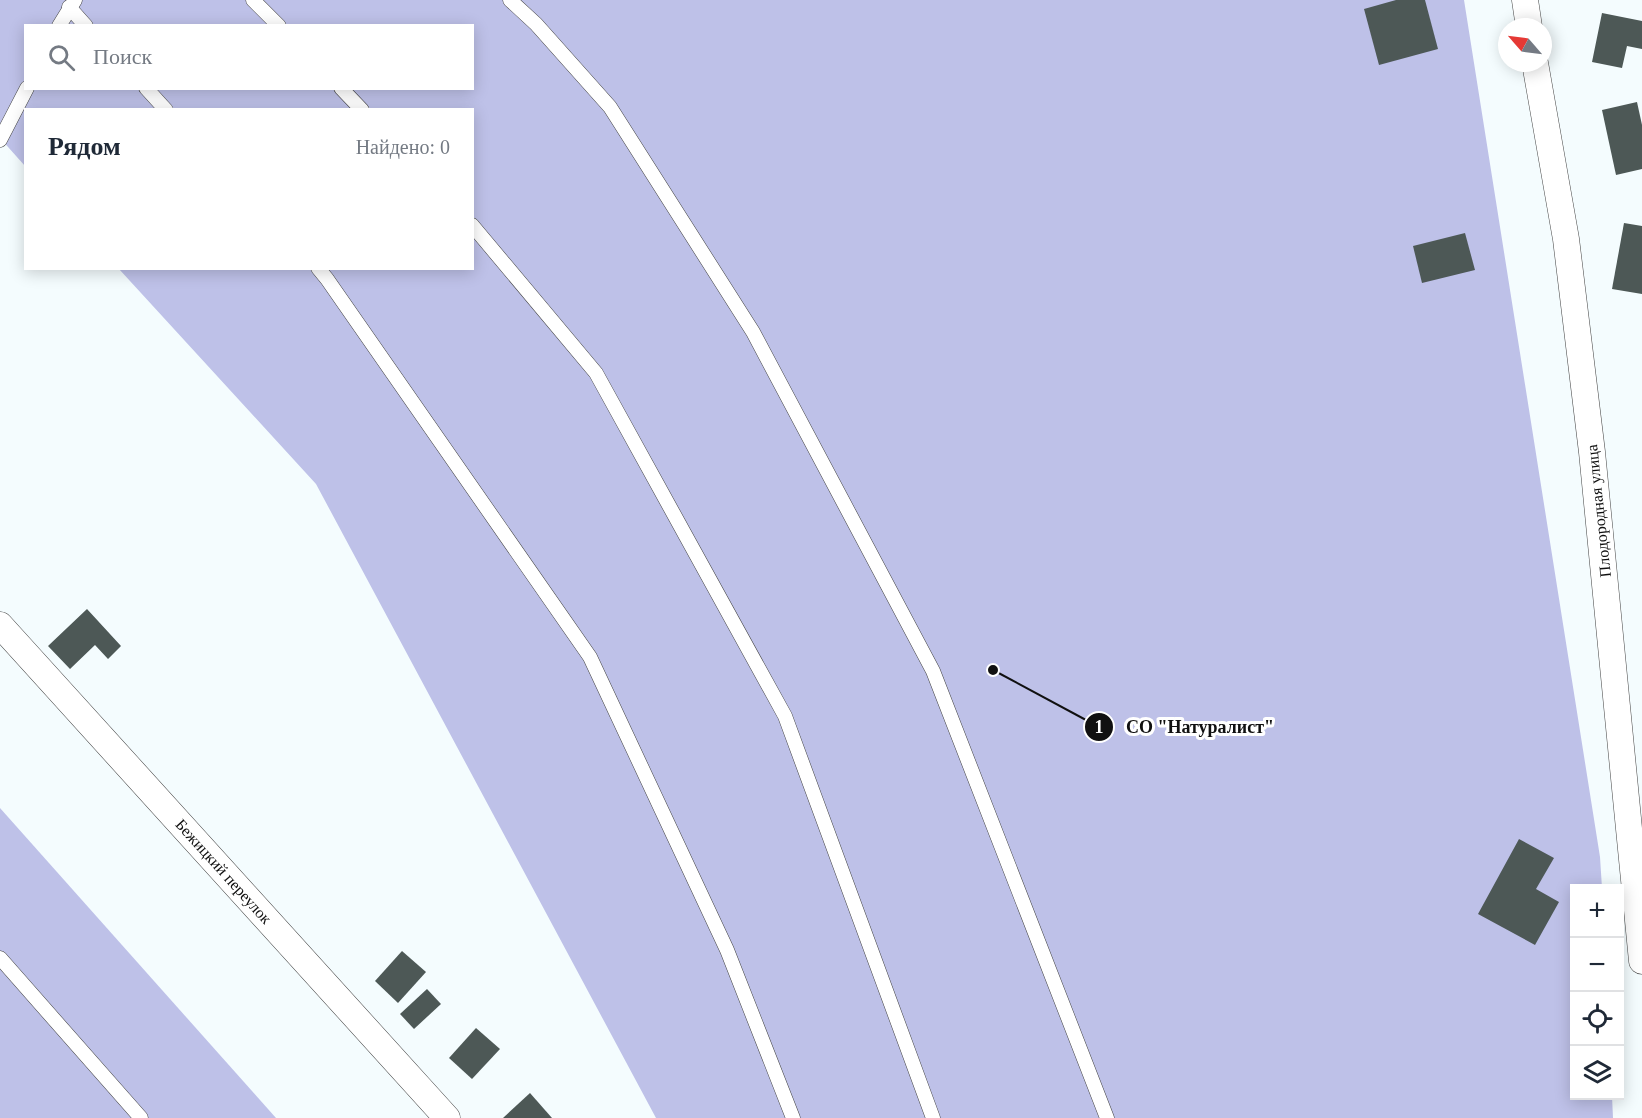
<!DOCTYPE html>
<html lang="ru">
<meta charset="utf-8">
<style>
body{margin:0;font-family:Georgia,serif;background:#f2f2f3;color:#1f2937}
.controls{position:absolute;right:18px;bottom:18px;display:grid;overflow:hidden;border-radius:0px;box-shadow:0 3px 15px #0003}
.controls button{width:54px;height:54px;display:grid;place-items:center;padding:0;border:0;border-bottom:2px solid #e0e1e3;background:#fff;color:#1f2937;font:30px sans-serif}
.compass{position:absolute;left:1498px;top:18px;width:54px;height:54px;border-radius:50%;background:#fff;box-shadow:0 3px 15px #0003;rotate:298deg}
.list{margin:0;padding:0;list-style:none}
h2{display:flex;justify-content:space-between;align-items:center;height:78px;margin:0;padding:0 24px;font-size:26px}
h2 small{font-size:20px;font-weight:400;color:#747a83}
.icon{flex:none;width:33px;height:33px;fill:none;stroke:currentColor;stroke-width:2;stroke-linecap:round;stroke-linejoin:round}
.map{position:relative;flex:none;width:1642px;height:1118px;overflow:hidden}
.search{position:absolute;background:#fff;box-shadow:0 3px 15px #0003;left:24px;top:24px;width:450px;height:66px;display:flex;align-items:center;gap:15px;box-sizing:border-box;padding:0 21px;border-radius:0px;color:#747a83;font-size:22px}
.panel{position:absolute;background:#fff;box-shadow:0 3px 15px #0003;left:24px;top:108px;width:450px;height:162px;border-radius:0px}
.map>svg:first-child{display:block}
.green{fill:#bec1e8;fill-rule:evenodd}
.building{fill:#4d5856}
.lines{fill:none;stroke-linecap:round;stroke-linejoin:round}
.lane-casing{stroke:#434343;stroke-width:15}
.street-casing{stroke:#434343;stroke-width:27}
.lane{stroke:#fff;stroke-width:14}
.street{stroke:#fff;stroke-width:26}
.labels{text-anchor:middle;stroke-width:6;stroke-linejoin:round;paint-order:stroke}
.street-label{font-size:16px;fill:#101010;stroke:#fff}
.leader{fill:none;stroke:#101010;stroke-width:2}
.callout-dot{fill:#101010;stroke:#fff;stroke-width:2}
.mark-label{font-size:18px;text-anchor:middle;font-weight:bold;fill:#fff}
.callout-label{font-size:18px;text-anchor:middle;font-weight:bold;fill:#101010;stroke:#fff;stroke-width:6;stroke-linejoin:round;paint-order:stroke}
</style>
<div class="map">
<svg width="1642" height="1118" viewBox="0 0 1642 1118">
<rect width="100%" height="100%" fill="#f4fcfe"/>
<!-- green -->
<g class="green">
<path d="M0,0H1464L1600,857L1602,888H1574V1096H1612L1613,1118H656L316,484L119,269L472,268V110H26L25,166L0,138ZM26,26H472V88H26Z"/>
<polygon points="0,808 276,1118 0,1118"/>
</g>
<!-- building -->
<g class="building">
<polygon points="1396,0 1425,0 1438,49 1379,65 1364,9"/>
<polygon points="1602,13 1642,21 1642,49 1627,46 1622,68 1592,62"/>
<polygon points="1637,102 1642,125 1642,169 1616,175 1602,110"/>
<polygon points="1624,223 1642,226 1642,294 1612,289"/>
<polygon points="1465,233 1475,270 1422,283 1413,246"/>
<polygon points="87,609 121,646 108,659 95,645 70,669 48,646"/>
<polygon points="1519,839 1554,858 1536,889 1559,902 1535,945 1478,914"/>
<polygon points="402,951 426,972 398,1003 375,981"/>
<polygon points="427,989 441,1004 414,1029 400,1014"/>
<polygon points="476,1028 500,1049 472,1079 449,1058"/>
<polygon points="530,1093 552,1118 503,1118"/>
</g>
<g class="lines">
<!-- lane casing -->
<g class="lane-casing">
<g id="lane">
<polyline points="253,0 279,26"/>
<polyline points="510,0 536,24 610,107 753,332 933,671 1107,1118"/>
<polyline points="69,7 86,26"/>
<polyline points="59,26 75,0"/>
<polyline points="146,88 166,110"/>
<polyline points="341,88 362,110"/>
<polyline points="0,140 27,88"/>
<polyline points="472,225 596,373 785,716 933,1118"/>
<polyline points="318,268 327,279 590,657 727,950 793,1118"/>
<polyline points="0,958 141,1118"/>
</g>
</g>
<!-- street casing -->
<g class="street-casing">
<g id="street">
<polyline points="1525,0 1529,27"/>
<polyline points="1535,63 1566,239 1592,452 1642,961"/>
<polyline points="0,625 447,1118"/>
</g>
</g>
<!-- lane -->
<use href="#lane" class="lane"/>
<!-- street -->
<use href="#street" class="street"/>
</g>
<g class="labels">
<!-- street labels -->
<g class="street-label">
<text transform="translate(1598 511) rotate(-96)" y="6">Плодородная улица</text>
<text transform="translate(224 871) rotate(48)" y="6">Бежицкий переулок</text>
</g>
</g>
<!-- callouts -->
<path class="leader" d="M993 670L1099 727"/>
<g class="callout-dot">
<circle cx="993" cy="670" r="6"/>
<circle cx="1099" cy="727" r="15"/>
</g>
<g class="mark-label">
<text x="1099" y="733">1</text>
</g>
<g class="callout-label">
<text x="1200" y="733">СО "Натуралист"</text>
</g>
</svg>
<div class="controls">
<button>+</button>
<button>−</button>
<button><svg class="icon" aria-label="locate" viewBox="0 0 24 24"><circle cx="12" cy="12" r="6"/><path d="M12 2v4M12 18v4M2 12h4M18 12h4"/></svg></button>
<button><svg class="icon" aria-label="layers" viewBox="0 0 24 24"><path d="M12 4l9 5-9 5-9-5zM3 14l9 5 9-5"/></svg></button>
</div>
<svg class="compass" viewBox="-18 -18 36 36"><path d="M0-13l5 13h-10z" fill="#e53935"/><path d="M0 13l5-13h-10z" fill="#747a83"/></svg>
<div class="search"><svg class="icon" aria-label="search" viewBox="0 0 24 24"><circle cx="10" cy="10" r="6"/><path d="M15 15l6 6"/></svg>Поиск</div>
<section class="panel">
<h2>Рядом<small>Найдено: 0</small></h2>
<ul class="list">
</ul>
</section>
</div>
